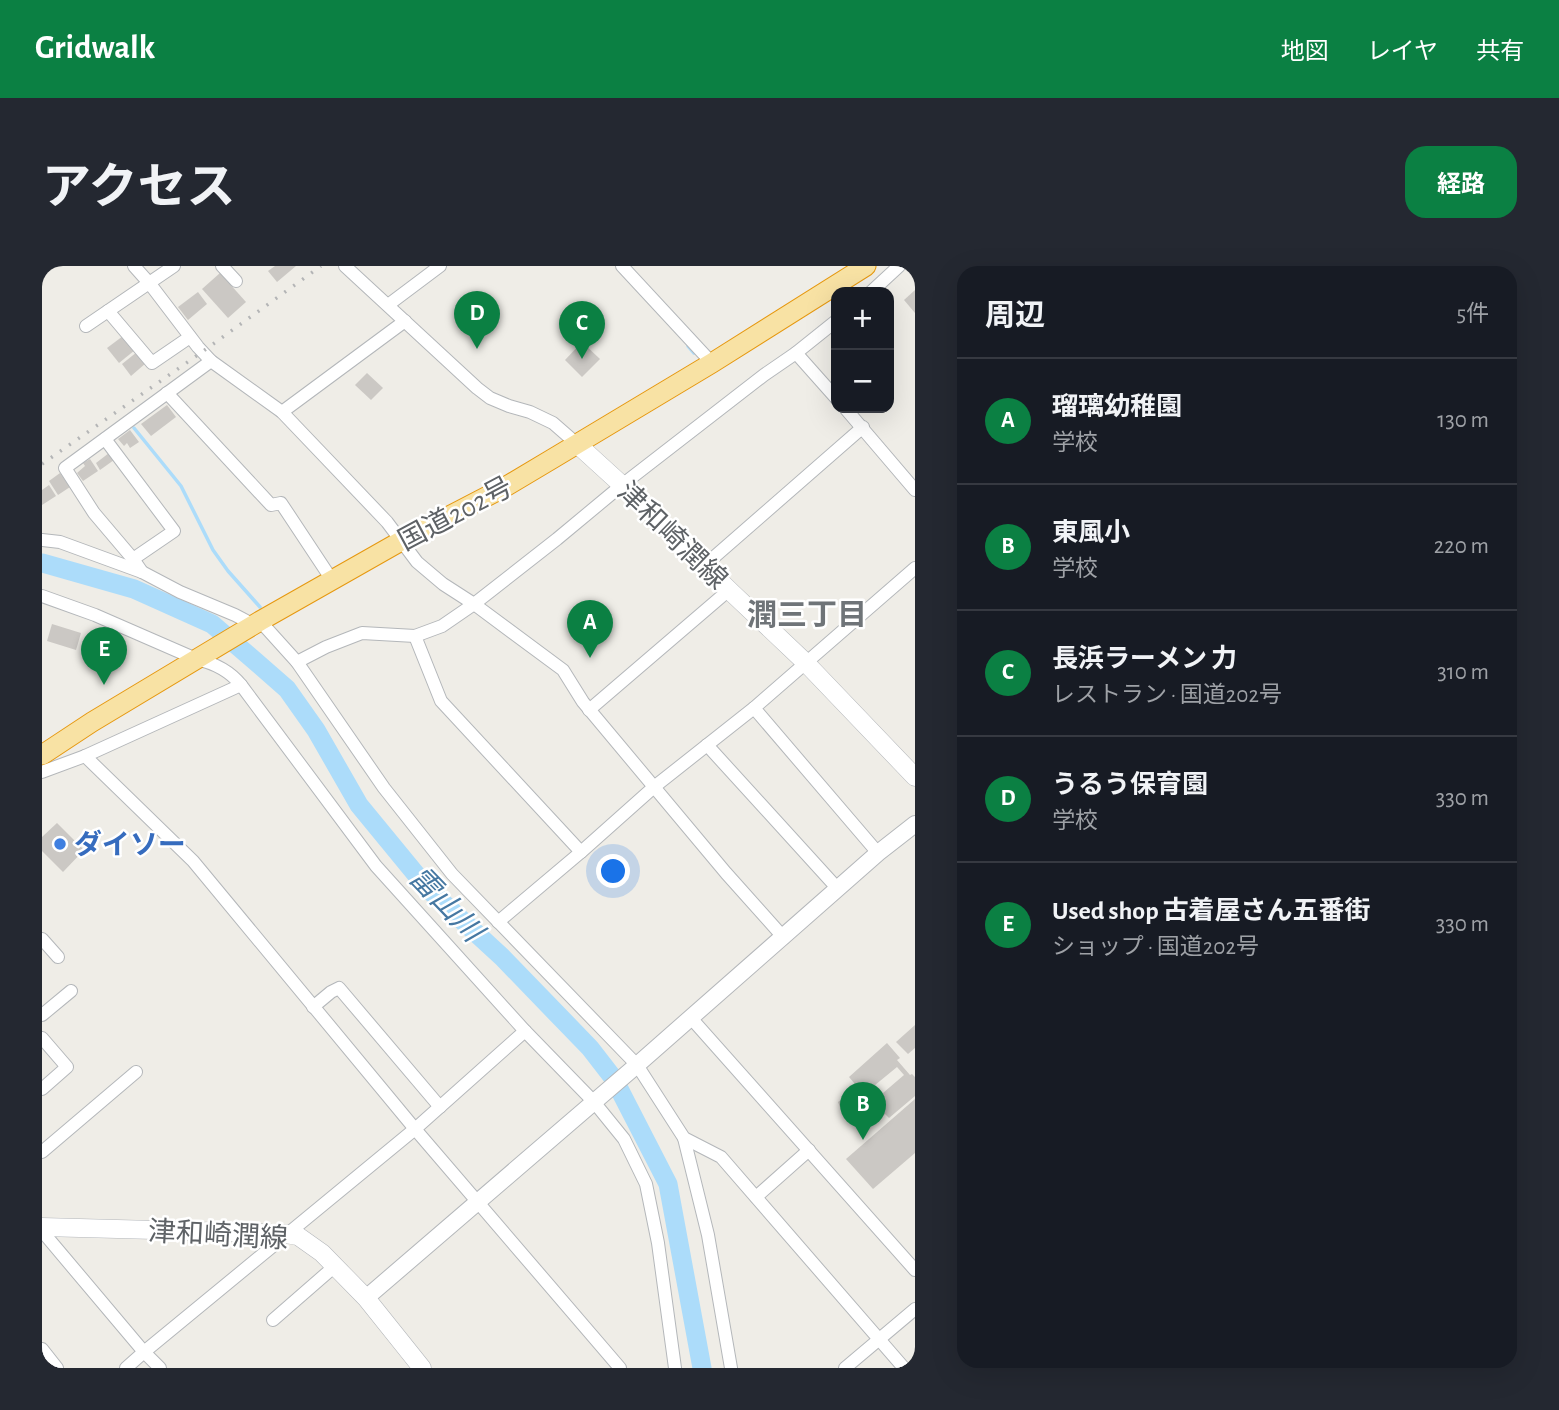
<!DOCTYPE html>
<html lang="ja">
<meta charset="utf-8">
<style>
body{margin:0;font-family:"Alegreya Sans","Noto Sans JP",sans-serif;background:#242831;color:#f1f3f6}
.controls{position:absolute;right:21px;top:21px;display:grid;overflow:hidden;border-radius:14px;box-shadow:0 7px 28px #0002}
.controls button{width:63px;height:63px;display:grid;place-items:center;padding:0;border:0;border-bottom:2px solid #363941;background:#171b24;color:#f1f3f6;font:35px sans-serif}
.you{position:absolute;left:572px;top:606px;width:24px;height:24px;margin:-18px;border:5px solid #fff;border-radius:50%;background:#1a73e8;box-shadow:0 0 0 10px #1a73e833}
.badge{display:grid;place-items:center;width:46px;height:46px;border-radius:50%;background:#0b8043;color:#fff;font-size:23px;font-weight:700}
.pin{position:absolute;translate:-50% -58px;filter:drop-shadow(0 2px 4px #0008)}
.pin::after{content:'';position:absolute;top:37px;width:24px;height:21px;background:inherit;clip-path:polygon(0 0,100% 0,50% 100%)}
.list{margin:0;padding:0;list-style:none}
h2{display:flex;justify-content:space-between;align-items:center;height:91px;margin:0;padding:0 28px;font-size:30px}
h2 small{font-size:23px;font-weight:400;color:#9ea1a6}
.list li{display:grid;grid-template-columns:46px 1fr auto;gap:21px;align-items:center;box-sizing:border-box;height:126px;padding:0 28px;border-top:2px solid #363941}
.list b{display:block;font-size:26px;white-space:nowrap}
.list p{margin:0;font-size:23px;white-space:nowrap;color:#9ea1a6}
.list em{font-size:23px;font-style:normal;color:#9ea1a6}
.map{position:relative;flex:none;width:873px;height:1102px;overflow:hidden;border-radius:21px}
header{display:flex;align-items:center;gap:42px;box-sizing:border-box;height:98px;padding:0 35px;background:#0b8043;color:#fff}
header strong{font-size:33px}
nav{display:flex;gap:38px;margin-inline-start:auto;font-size:24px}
.intro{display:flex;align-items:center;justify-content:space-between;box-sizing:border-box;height:168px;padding:0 42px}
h1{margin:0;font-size:49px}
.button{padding:18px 32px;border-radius:21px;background:#0b8043;color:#fff;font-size:24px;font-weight:700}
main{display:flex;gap:42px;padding:0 42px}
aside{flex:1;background:#171b24;border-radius:21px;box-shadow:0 7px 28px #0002}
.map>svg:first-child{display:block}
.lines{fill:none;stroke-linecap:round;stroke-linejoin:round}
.stream{stroke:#acdcfa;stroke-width:3.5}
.river{stroke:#acdcfa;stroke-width:19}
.building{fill:#cbc8c4;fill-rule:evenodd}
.minor-casing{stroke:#b4b7ba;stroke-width:14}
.tertiary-casing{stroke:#b4b7ba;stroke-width:18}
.secondary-casing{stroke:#b3b6ba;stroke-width:19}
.trunk-casing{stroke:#e6980f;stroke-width:21}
.minor{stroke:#fff;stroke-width:12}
.tertiary{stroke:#fff;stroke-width:16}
.secondary{stroke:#fff;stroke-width:18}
.trunk{stroke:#f8e2a4;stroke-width:19}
.rail{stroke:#b4b5b6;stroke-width:3.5;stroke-dasharray:2 9;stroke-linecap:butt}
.shop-dot{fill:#3f7fe0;stroke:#fff;stroke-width:2.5}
.labels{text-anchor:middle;stroke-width:5;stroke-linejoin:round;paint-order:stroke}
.street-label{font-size:28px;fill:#5e6266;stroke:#fff}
.shop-label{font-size:28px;font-weight:bold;fill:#366cbe;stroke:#fff;text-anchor:start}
.neighbourhood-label{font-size:30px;font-weight:bold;fill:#6f7478;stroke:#fff}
.water-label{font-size:30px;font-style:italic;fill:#4678a2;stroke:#fff}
</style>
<header>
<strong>Gridwalk</strong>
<nav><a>地図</a><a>レイヤ</a><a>共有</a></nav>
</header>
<div class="intro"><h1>アクセス</h1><a class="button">経路</a></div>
<main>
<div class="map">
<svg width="873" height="1102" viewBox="0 0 873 1102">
<rect width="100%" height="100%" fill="#efede7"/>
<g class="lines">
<!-- stream -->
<g class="stream">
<polyline points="646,80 652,87"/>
<polyline points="92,162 139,220 171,284 186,305 218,341"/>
</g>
<!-- river -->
<polyline class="river" points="0,297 92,323 170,358 213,395 245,423 274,464 317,539 386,623 460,691 548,782 572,813 626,918 660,1102"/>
</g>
<!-- building -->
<g class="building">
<polygon points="233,0 254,0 235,16 226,5"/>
<polygon points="178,7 204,36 186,52 160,23"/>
<polygon points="873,24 873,47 862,34"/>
<polygon points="156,26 165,38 146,54 136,41"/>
<polygon points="81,70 93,84 77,97 65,82"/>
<polygon points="540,76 558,93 540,111 523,94"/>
<polygon points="95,86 104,97 89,110 80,98"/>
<polygon points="325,107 341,122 329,134 313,119"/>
<polygon points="125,139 134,151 109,170 99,158"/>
<polygon points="88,164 97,176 88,182 85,177 82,180 76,173"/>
<polygon points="67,187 72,194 58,204 54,197"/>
<polygon points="48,193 56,205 41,215 35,207 43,200 41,197"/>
<polygon points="18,207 28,221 16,229 7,215"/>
<polygon points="7,219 14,230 0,239 0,224"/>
<polygon points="10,358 39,367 34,384 5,375"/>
<polygon points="46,369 75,378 70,394 41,385"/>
<polygon points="15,557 42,584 21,606 0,585 0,571"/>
<polygon points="873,759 873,782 866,788 854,776"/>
<path d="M845,777L858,792L855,794L868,809L870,808L873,811V830L847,852L843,848L836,855L830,854L828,847L835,839L816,854L805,841H798L796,836L799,834H806L818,824L807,811ZM855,801L862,809L834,833L827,824Z"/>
<polygon points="873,833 873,887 831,923 804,893"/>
</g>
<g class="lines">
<!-- minor casing -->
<g class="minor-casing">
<g id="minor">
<polyline points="92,0 108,18 156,81 169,95 240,146 345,256 375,296 401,318 432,338 521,404 541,436 684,607 742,672"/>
<polyline points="180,0 194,15"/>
<polyline points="303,0 435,122 448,132 467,140 488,146 511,157 535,178"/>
<polyline points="580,0 670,97"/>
<polyline points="829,26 857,0"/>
<polyline points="346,39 398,0"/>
<polyline points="66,45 110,97 148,71"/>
<polyline points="44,60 132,0"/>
<polyline points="754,87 794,132"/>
<polyline points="125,127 229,239 239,237 290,314"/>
<polyline points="803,142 873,224"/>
<polyline points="240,146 363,55"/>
<polyline points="63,173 132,265 91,293"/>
<polyline points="0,274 18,276 100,306 138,326 193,349 212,359"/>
<polyline points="663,299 821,161"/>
<polyline points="100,306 91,293 52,247 23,202 169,95"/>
<path d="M0,330L53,349L154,393C172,397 187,404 199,419L43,490L0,506"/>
<polyline points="218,355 255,396 342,522 410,608 595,799 642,872 679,891 862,1102"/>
<polyline points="373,370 399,435 539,586 612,521 712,442 873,302"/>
<polyline points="255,396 284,381 320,367 373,370 400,360 432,338 515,273 580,219 722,109 754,87 794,55"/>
<polyline points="199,419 334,600 483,765 552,836 582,873 604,918 616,977 633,1102"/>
<polyline points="712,442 836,587"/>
<polyline points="547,444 687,324"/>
<polyline points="665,479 796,623"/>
<polyline points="43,490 151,595 373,863 578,1102"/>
<polyline points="456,656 539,586"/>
<polyline points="0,673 16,691"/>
<polyline points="271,741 289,726 297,722 398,841"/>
<polyline points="0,749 29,725"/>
<polyline points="649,752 873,1004"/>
<polyline points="0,772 25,801 0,823"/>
<polyline points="642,872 666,969 689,1102"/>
<polyline points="0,886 94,806"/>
<polyline points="714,931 767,884"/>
<polyline points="0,965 102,1086 118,1102"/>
<polyline points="231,1054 293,1000"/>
<polyline points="0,1083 15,1102"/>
<polyline points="84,1102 102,1086 373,863 483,765"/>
<polyline points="803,1102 873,1043"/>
</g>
</g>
<!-- tertiary casing -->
<g class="tertiary-casing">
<polyline id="tertiary" points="324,1032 595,799 836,587 873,558"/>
</g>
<!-- secondary casing -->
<g class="secondary-casing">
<g id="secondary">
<polyline points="535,178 580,219 687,324 763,396 873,511"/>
<polyline points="0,961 188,966 244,968 256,970 280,987 324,1032 380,1102"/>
</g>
</g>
<!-- trunk casing -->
<g class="trunk-casing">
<polyline id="trunk" points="0,489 50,456 218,355 359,275 463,221 510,193 670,97 824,0"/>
</g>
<!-- minor -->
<use href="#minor" class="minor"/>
<!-- tertiary -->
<use href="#tertiary" class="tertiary"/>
<!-- secondary -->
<use href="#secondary" class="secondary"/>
<!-- trunk -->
<use href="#trunk" class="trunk"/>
<!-- rail -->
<polyline class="rail" points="0,198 160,86 279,0"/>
</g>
<!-- markers -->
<circle class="shop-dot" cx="18" cy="578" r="7"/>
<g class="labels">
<!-- street labels -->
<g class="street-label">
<text transform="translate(413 247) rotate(-28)" y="10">国道202号</text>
<text transform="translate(631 269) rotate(44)" y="10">津和崎潤線</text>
<text transform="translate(176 968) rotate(3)" y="10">津和崎潤線</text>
</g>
<!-- shop labels -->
<g class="shop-label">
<text x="32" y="588">ダイソー</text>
</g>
<!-- neighbourhood labels -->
<g class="neighbourhood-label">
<text x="765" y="359">潤三丁目</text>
</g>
<!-- water labels -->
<g class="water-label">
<text transform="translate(404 638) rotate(46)" y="10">雷山川</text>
</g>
</g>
</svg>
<div class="controls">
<button>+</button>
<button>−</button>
</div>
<div class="you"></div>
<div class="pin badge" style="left:548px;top:392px">A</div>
<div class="pin badge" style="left:821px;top:874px">B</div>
<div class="pin badge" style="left:540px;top:93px">C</div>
<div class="pin badge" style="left:435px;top:83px">D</div>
<div class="pin badge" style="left:62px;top:419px">E</div>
</div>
<aside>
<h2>周辺<small>5件</small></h2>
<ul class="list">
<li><span class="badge">A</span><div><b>瑠璃幼稚園</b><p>学校</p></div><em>130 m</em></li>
<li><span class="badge">B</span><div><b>東風小</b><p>学校</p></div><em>220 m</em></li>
<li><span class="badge">C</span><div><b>長浜ラーメン 力</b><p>レストラン · 国道202号</p></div><em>310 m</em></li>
<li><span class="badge">D</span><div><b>うるう保育園</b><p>学校</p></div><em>330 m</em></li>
<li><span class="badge">E</span><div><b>Used shop 古着屋さん五番街</b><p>ショップ · 国道202号</p></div><em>330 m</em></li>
</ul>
</aside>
</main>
